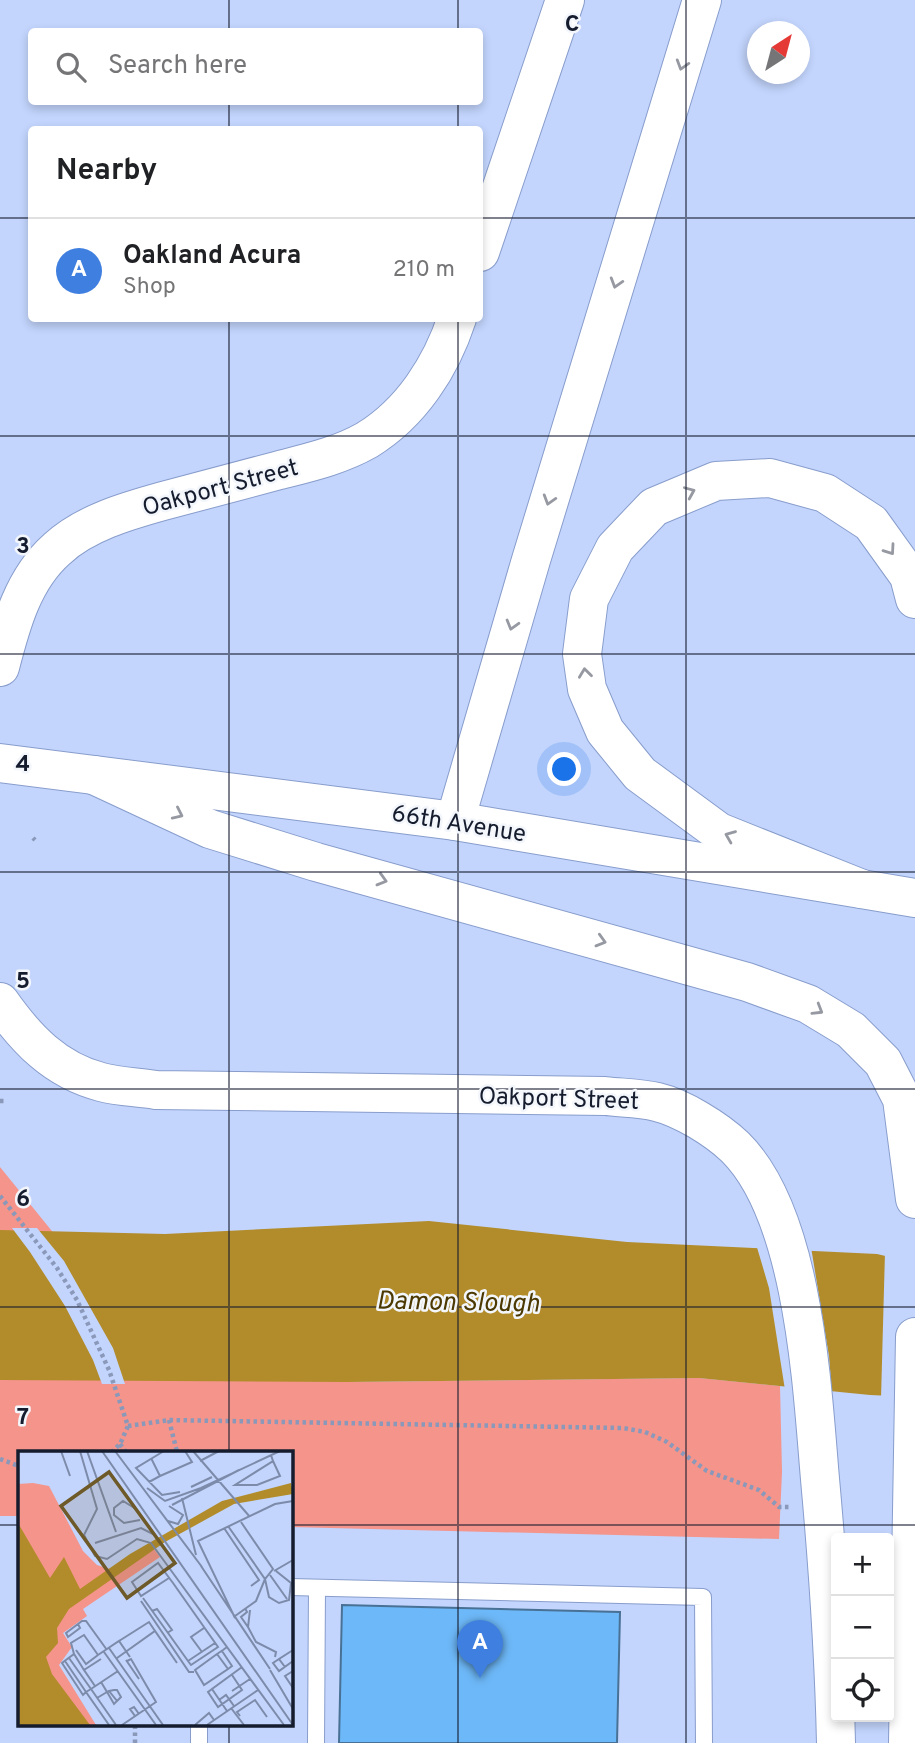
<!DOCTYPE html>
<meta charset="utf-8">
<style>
body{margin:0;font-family:Overpass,sans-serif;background:#f6f6f6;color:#202124}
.controls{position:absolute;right:21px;bottom:21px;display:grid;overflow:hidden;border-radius:7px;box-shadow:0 4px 10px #0003}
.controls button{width:63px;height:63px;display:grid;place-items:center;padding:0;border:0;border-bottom:2px solid #e0e0e0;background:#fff;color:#202124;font:35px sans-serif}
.compass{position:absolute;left:747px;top:21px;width:63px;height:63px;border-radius:50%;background:#fff;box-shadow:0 4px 10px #0003;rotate:36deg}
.you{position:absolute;left:565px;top:770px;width:24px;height:24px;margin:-18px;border:5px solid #fff;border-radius:50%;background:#1a73e8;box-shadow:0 0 0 10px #1a73e833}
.badge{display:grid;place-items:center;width:46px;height:46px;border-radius:50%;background:#d93025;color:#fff;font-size:23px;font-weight:700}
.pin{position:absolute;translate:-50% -58px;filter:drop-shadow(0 2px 4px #0008)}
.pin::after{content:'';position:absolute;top:37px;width:24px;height:21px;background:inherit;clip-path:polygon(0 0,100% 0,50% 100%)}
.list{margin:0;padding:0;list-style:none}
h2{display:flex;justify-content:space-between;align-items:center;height:91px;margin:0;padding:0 28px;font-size:30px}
h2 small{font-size:23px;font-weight:400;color:#757577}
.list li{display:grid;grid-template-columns:46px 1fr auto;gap:21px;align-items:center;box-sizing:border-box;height:105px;padding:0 28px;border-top:2px solid #e0e0e0}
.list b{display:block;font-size:26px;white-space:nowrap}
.list p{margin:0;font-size:23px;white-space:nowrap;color:#757577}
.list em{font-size:23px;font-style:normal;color:#757577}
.icon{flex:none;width:38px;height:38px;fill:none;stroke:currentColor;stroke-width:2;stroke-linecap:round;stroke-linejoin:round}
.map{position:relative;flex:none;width:915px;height:1743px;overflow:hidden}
.search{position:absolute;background:#fff;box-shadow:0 4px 10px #0003;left:28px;top:28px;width:455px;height:77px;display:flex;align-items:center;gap:18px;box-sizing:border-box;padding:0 24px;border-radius:7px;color:#757577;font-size:26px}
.panel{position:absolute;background:#fff;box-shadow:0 4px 10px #0003;left:28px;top:126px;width:455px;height:196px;border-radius:7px}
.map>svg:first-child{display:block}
.green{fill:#f4948b}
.water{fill:#b28c2b}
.pier{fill:#c3d5fd}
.building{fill:#6db8f8;stroke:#487195;stroke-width:2}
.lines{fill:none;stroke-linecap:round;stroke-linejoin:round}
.service-casing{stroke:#889dcc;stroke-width:18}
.tertiary-casing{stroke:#889dcc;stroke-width:40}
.secondary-casing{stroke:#889dcc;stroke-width:40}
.motorway-casing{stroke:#889dcc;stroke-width:40}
.path{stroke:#8a98b9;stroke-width:4.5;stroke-dasharray:3.5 3.5;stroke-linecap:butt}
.service{stroke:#fff;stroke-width:16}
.tertiary{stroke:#fff;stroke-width:38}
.secondary{stroke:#fff;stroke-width:38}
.motorway{stroke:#fff;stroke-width:38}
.oneway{stroke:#9699a1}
.grid{fill:none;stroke:#151c2e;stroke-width:2;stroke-opacity:0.55}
.labels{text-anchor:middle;stroke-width:5;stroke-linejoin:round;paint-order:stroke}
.street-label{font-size:24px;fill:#151c2e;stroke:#f3f6fb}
.water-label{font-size:26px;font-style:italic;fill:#4c3902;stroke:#f3f6fb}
.inset-road{fill:none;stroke:#7d8baa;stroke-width:2}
.view{fill:#6e5928;fill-opacity:0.15;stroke:#6e5928;stroke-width:3.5}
.inset-edge{fill:none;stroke:#151c2e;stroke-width:3.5}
.grid-label{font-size:23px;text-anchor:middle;font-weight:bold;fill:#151c2e;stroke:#f3f6fb;stroke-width:5;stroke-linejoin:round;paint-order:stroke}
</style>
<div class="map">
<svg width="915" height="1743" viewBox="0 0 915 1743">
<rect width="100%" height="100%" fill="#c3d5fd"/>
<!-- green -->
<polygon class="green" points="0,1167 81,1267 347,1382 699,1378 780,1386 782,1472 779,1539 291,1527 290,1452 19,1452 19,1516 0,1516"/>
<!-- water -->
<polygon class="water" points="429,1221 627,1242 877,1254 915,1263 915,1397 870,1395 699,1378 347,1382 0,1380 0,1230 165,1234"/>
<!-- pier -->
<g class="pier">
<polygon points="12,1228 37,1228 64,1261 113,1348 125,1384 102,1384 93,1360 65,1306 30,1252"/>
<polygon points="756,1244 811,1247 829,1356 832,1394 785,1390 769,1288"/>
<polygon points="885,1252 915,1259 915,1401 881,1399"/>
</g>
<!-- building -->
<polygon class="building" points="342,1605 620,1612 617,1743 339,1743"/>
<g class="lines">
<!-- service casing -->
<g class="service-casing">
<g id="service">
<polyline points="290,1587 703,1597 704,1743"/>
<polyline points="199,1743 199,1724"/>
<polyline points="316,1743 317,1588"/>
</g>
</g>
<!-- tertiary casing -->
<g class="tertiary-casing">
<polyline id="tertiary" points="0,763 455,821 915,898"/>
</g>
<!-- secondary casing -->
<g class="secondary-casing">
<g id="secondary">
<polyline points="480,252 565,0"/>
<path d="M0,667C11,624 23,579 57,549C85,523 127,511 163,501C201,491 239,481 276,471C307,463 339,456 367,440C411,413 441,367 457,318"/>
<path d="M0,1002C26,1039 55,1070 101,1082C119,1087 139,1087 156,1090L605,1096C622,1098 641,1098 657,1102C682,1108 716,1129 735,1147C804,1215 812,1386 820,1479C828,1567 834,1655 836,1743"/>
</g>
</g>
<!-- motorway casing -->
<g class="motorway-casing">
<g id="motorway">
<polyline points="94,775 210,829 316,862 747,982 808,1004 851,1030 883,1062 902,1099 915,1199"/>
<polyline points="455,821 531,560 702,0"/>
<polyline points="862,889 719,832 640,774 605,731 587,689 582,654 589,599 615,548 654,507 716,481 770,478 825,493 871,523 909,576 915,599"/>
<polyline points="908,1743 915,1337"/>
</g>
</g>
<!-- path -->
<g class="path">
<polyline points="33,838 35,840"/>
<polyline points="0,1101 7,1101"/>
<polyline points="0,1196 57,1268 77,1300 109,1370 128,1426 120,1444 112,1452"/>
<polyline points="169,1420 177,1452"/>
<polyline points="128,1426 169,1420 623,1428 645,1432 667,1442 707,1471 759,1490 779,1507 791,1507"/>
<polyline points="120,1444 126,1452"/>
<polyline points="0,1459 19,1466"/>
<polyline points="135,1743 135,1724"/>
</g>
<!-- service -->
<use href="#service" class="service"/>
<!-- tertiary -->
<use href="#tertiary" class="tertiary"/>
<!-- secondary -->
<use href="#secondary" class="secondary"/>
<!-- motorway -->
<use href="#motorway" class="motorway"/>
</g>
<!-- one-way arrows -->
<defs><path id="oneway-chevron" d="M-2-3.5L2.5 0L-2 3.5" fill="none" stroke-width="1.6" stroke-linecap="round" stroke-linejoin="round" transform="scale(1.75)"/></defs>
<g class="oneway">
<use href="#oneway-chevron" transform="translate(682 65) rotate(107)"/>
<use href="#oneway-chevron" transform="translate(616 283) rotate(107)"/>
<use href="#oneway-chevron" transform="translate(690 492) rotate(-23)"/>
<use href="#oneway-chevron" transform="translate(549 500) rotate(107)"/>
<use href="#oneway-chevron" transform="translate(890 550) rotate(55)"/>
<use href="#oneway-chevron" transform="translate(512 625) rotate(106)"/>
<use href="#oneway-chevron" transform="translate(585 673) rotate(-97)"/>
<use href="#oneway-chevron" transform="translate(178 814) rotate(25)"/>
<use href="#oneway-chevron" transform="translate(730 836) rotate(-158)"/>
<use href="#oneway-chevron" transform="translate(382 880) rotate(16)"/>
<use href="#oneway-chevron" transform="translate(601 941) rotate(16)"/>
<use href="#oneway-chevron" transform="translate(818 1010) rotate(31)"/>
</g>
<!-- grid -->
<path class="grid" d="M229,0V32M458,0V32M686,0V1743M229,102V130M458,102V130M0,218H32M480,218H915M229,318V1452M458,318V1743M0,436H915M0,654H915M0,872H915M0,1089H915M0,1307H915M0,1525H19M290,1525H915M229,1724V1743"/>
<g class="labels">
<!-- street labels -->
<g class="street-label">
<text transform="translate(220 487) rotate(-15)" y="8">Oakport Street</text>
<text transform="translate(459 823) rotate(9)" y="8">66th Avenue</text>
<text transform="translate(559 1098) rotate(2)" y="8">Oakport Street</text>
</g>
<!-- water labels -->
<g class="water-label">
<text transform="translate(458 1301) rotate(1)" y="9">Damon Slough</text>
</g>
</g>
<!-- overview -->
<g transform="translate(18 1451)">
<rect width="275" height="275" fill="#c3d5fd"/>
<path d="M15,32L31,35L65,100L79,114L95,119L136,98L142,106L65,158L69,165L45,182L54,196L41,214L78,274H0V33Z" fill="#f4948b"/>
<path d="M273,32L275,43L216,53L147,91L51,158L39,177L40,192L28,206L34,223L72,274H0V72L32,127L46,106L62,138L112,103L204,50Z" fill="#b28c2b"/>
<path class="inset-road" d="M43,0L52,25M62,0L79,58L66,84L77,105L89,108L119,88L133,92L266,274M69,0L98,81M84,0L275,274M97,0L184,116M146,0L118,17L144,44L162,41M175,0L232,66M253,4L255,10L217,34H239L262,25L255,10M182,10L201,0M142,25L174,11L167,0M131,31L142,25L133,7M173,36L194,26M129,37L147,50L183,37M183,37L262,0M164,47L178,104M154,54L221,19M118,58L105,50L96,57V64L106,72L122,69M150,70L160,73L165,64L151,55M210,75L247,128L255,118L223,71M206,77L241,129L233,135M77,92L123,77L137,84M183,115L252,218M256,120L275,109M252,124L269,148M151,127L123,145L114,131L140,112L155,132L200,196L173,214L170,210M247,128L251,146L261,152L271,149L273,132L258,120M125,147L170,210L197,192M123,150L171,221H176M227,157L229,161L223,166L230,176L232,159M134,160L139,158L154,179L149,182M217,165L238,150L247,128M217,167L180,90L257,53L275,50M60,173L62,177L50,186L48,182L64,170H68L89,199M230,176L238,191L258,201L257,206M101,190L131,171L137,180M91,197L145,274M58,199L68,213L80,204M204,200L214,215L210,218M86,201L138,274M184,201L173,186L186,177M56,203L53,192L66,184L80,204L101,190L112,206M199,203L210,218L186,234L177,219L199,203L205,199L209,196M51,207L73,238L100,220M99,207L137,180L159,212M261,208L255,212L261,220L275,210M108,209L121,228M47,210L68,241M267,216L261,208L275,199M66,219L56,203L44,212L65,244L68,241M252,219L275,258M275,220L267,225L275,237M77,235L66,219L83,208M194,238L190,241L200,256L224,239L214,224M91,240L99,250L96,253L89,241L91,240L96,239H99L103,246L99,250M214,240L232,228M79,247L89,241L83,231M201,249L208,244L216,255M213,257L226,274M209,260L194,238L224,216M117,265L112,258L116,256L121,263M222,265L219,261L237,249L249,266M91,274L68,241L73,238L98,274M104,274L138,251L113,208L109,210M177,274L191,262L196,269M189,274L240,239"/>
<path class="view" d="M91,21L157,112L109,147L43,55Z"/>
<rect width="275" height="275" class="inset-edge"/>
</g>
<g class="grid-label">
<text x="572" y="31">C</text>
<text x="23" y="553">3</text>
<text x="23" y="771">4</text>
<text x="23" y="988">5</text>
<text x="23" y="1206">6</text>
<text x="23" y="1424">7</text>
</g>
</svg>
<div class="controls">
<button>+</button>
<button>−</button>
<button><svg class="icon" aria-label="locate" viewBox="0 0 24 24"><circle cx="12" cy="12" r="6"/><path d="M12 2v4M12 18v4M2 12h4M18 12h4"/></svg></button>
</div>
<svg class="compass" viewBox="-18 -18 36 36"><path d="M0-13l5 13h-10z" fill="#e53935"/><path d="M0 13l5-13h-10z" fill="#757577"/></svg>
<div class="you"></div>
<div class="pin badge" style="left:480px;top:1678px;background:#3f7fe0">A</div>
<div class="search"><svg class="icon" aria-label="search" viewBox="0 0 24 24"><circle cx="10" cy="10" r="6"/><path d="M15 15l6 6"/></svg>Search here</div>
<section class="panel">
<h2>Nearby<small></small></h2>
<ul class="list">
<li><span class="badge" style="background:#3f7fe0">A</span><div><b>Oakland Acura</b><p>Shop</p></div><em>210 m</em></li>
</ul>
</section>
</div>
